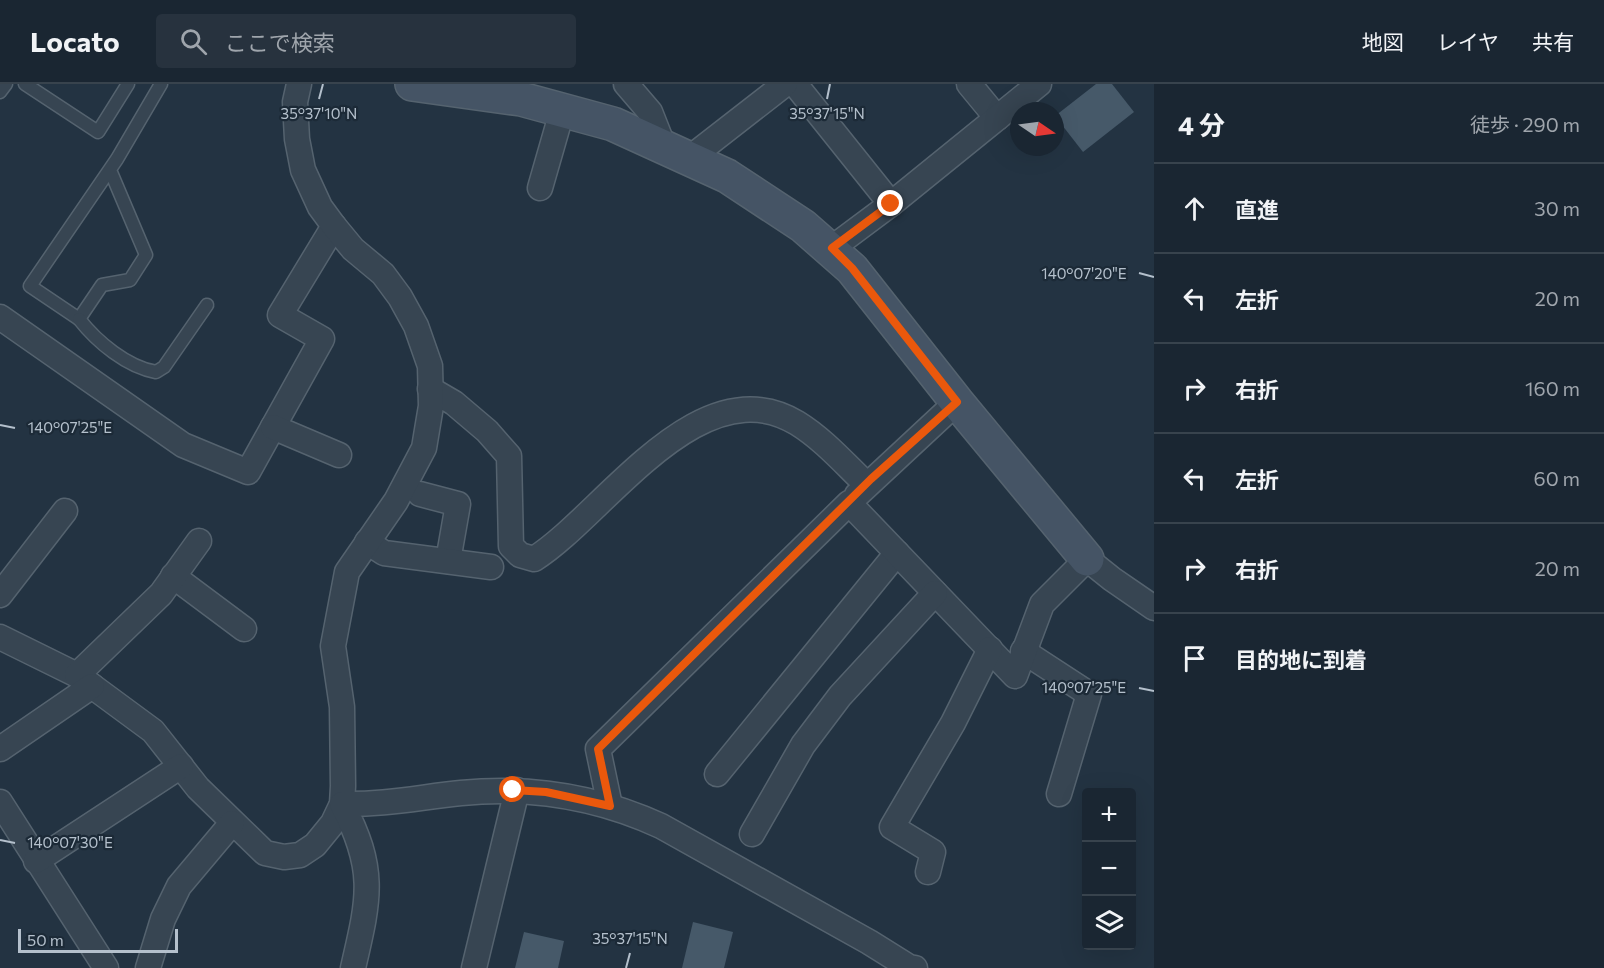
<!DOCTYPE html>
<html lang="ja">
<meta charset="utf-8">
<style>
body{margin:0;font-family:Commissioner,"Noto Sans JP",sans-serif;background:#27323e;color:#f1f3f6}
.controls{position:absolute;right:18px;bottom:18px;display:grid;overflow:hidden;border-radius:6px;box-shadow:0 6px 24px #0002}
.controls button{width:54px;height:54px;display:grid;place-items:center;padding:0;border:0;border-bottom:2px solid #38434d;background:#1a2632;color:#f1f3f6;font:30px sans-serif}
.compass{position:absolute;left:1010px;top:18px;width:54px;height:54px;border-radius:50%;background:#1a2632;box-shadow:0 6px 24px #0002;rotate:103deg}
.scale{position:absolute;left:18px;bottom:15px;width:160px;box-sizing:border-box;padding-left:6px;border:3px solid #b4c0cc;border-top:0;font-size:16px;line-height:21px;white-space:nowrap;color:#b4c0cc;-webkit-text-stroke:4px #1c2a37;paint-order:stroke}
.stop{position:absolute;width:18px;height:18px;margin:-14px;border:4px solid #ea580c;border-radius:50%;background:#fff}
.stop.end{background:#ea580c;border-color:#fff;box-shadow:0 2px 6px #0008}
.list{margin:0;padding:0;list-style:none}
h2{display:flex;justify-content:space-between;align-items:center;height:78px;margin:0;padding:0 24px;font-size:26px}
h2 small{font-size:20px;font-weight:400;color:#9fa5ac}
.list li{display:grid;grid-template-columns:39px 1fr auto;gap:18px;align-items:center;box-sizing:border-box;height:90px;padding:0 24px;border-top:2px solid #38434d}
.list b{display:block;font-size:22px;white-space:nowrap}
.list em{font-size:20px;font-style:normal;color:#9fa5ac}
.icon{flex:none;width:33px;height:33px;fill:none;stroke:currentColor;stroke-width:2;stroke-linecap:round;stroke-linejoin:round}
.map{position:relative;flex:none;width:1154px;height:884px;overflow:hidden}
header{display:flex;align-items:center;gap:36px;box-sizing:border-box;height:84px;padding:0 30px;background:#1a2632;border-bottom:2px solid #38434d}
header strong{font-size:28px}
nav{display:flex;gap:33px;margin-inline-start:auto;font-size:21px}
.search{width:420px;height:54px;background:#27323e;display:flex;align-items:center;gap:15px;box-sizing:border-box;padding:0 21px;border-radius:6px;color:#9fa5ac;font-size:22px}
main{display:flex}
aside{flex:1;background:#1a2632}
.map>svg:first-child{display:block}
.building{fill:#465969}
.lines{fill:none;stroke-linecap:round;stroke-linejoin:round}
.lane-casing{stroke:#55636f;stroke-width:15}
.street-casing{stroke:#55636f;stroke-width:27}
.secondary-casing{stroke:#55636f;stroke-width:36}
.lane{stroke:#374552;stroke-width:12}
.street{stroke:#374552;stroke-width:24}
.secondary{stroke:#455465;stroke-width:33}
.route{stroke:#ea580c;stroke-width:8}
.ticks{fill:none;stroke:#b4c0cc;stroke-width:2}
.ticks-label{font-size:15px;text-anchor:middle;fill:#b4c0cc;stroke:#1c2a37;stroke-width:4.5;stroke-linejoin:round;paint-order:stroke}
</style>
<header>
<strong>Locato</strong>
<div class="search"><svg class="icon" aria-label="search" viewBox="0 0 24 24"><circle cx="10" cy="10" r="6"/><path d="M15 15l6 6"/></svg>ここで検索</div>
<nav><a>地図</a><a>レイヤ</a><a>共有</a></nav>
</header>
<main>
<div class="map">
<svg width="1154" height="884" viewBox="0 0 1154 884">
<rect width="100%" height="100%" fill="#233342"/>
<!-- building -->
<g class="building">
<polygon points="1096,0 1112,0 1134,28 1083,68 1055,32"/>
<polygon points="693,838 733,848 724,884 682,884"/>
<polygon points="524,848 564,857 558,884 515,884"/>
</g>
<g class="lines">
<!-- lane casing -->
<g class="lane-casing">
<g id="lane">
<polyline points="25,0 98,48 128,0"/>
<polyline points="0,8 6,0"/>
<path d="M110,86L146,171L130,196L102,201L79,235L30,202C59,160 88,118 117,75L161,0"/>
<path d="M79,235C97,258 127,283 156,288L164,283L207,221"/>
</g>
</g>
<!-- street casing -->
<g class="street-casing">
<g id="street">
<polyline points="626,0 650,28 663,61"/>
<polyline points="795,0 891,120"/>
<polyline points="969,0 997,34"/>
<polyline points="690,74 785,0"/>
<polyline points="540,104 563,24"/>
<polyline points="832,164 891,120 1039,0"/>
<polyline points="0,233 183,361 248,388 322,255 280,231 334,142"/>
<path d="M430,305L454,319L487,347L509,372L511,462L520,471L534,475C604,431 699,280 797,339C823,355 844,379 866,400"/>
<polyline points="273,343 339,371"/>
<polyline points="420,410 458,420 448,477"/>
<polyline points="857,411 957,318"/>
<polyline points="367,458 384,469 491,483"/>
<polyline points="173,492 244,545"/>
<polyline points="0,511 65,427"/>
<polyline points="0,553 77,591 153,647 198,704 265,769 284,773 300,771 315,761 333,739 342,720 343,702 342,623 333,562 347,488 396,417 424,364 431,322 430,282 416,242 400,213 383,190 353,165 334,142 320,123 303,86 297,55 295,18 299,0"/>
<polyline points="1023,567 1089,610 1059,710"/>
<polyline points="77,591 161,510 199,457"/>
<polyline points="0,665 92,602"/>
<polyline points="717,690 897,469"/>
<polyline points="0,718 106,884"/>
<polyline points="610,722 598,665 849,419 1015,592 1042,520 1087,475 1112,495 1154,524"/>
<polyline points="752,750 803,661 840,612 935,509"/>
<polyline points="36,777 181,682"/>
<polyline points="928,788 933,768 892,743 953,639 990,565"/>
<polyline points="148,884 163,835 179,802 232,739"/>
<path d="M353,884C369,815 377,786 342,720C383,721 421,713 461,709C530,702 598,713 661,742L869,858L909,883L915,884"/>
<polyline points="474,884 517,706"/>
</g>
</g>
<!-- secondary casing -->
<g class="secondary-casing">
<polyline id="secondary" points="412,0 521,15 613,40 727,92 803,142 852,185 957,318 1087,475"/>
</g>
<!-- lane -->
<use href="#lane" class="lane"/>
<!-- street -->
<use href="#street" class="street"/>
<!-- secondary -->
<use href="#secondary" class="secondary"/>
</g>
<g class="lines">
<!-- route -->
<polyline class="route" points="513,706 546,708 610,722 598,665 871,395 957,318 852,184 832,164 891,120"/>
</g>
<!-- ticks -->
<path class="ticks" d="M319,15L323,0M827,15L830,0M1139,189L1154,193M0,341L15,344M1139,604L1154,607M0,756L15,759M626,884L630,869"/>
<g class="ticks-label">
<text x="319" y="35">35°37'10"N</text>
<text x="827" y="35">35°37'15"N</text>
<text x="1084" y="195">140°07'20"E</text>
<text x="70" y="349">140°07'25"E</text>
<text x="1084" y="609">140°07'25"E</text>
<text x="70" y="764">140°07'30"E</text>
<text x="630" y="860">35°37'15"N</text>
</g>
</svg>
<div class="controls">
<button>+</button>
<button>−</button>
<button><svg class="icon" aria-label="layers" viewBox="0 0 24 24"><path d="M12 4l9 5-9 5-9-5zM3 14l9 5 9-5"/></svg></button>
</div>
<svg class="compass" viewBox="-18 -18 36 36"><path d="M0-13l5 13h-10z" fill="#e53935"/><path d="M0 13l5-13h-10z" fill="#9fa5ac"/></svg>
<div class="scale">50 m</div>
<div class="stop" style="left:513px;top:706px"></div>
<div class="stop end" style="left:891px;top:120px"></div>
</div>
<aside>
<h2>4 分<small>徒歩 · 290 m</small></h2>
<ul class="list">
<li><svg class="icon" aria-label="ahead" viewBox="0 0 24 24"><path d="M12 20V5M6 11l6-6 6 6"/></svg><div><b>直進</b></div><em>30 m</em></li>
<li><svg class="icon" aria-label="left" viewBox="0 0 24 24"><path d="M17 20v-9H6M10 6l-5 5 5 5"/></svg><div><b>左折</b></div><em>20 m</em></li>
<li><svg class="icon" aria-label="right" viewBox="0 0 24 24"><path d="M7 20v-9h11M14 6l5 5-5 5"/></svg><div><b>右折</b></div><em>160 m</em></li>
<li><svg class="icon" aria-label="left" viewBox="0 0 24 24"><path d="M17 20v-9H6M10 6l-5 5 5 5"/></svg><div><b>左折</b></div><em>60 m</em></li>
<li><svg class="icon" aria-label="right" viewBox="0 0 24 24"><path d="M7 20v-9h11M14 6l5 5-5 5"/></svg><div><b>右折</b></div><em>20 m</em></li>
<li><svg class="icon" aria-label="arrive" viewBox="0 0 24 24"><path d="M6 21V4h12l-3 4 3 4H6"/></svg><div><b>目的地に到着</b></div></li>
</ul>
</aside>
</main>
